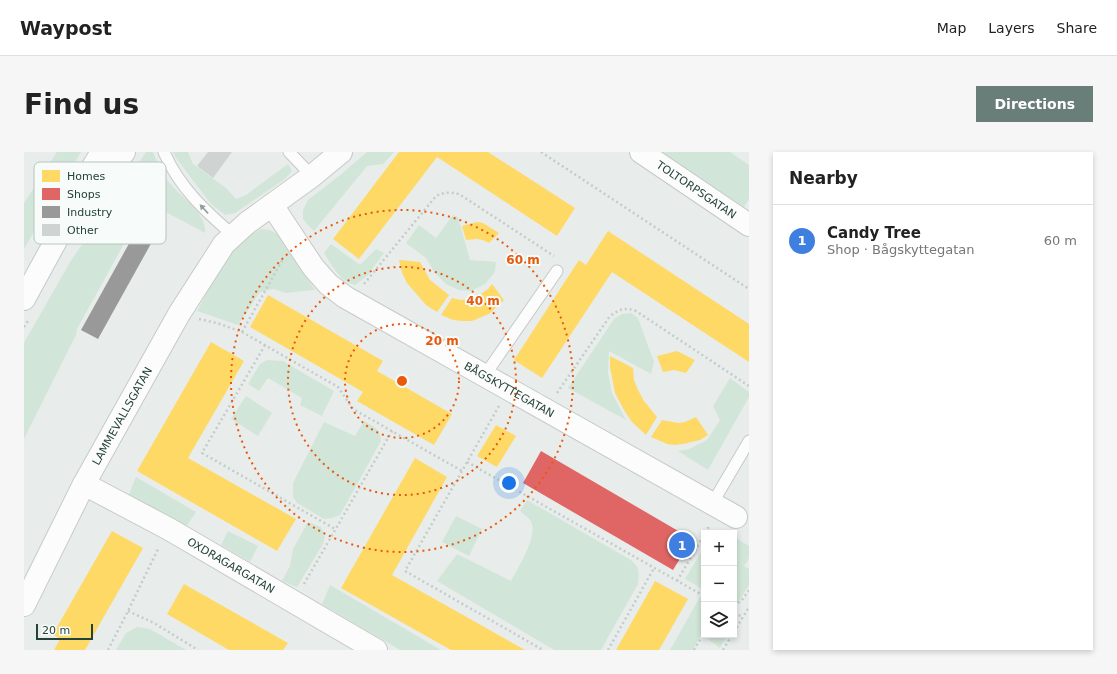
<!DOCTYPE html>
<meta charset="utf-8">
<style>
body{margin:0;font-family:"DejaVu Sans",sans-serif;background:#f6f6f6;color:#222}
.controls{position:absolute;right:12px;bottom:12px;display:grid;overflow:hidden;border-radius:0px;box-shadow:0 2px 6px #0003}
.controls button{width:36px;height:36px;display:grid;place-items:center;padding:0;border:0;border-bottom:1px solid #e0e0e0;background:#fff;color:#222;font:20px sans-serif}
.scale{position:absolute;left:12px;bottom:10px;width:57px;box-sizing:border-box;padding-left:4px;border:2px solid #24423a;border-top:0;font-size:11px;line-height:14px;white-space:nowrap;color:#24423a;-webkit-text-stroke:3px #f7fbf9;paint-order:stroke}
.you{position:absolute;left:485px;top:331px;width:14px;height:14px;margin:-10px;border:3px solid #fff;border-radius:50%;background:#1a73e8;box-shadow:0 0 0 6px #1a73e833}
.badge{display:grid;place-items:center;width:26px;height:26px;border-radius:50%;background:#697e78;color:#fff;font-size:13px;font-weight:700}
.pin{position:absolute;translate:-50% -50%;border:2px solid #fff;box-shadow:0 1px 4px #0006}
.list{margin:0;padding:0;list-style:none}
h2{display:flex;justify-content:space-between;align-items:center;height:52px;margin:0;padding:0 16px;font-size:17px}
h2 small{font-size:13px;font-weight:400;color:#767676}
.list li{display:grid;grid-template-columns:26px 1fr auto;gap:12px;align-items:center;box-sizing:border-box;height:72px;padding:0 16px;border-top:1px solid #e0e0e0}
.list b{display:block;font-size:15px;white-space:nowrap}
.list p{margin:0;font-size:13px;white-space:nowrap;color:#767676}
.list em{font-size:13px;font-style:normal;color:#767676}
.icon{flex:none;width:22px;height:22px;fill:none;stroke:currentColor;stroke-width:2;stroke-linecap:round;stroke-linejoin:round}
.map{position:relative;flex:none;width:725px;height:498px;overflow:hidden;border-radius:0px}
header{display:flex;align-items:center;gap:24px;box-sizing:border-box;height:56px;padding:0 20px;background:#fff;border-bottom:1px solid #e0e0e0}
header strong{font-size:19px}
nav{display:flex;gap:22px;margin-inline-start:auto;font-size:14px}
.intro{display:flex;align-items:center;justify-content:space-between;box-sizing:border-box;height:96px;padding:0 24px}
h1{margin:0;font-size:28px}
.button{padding:10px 18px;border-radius:0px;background:#697e78;color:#fff;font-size:14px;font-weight:700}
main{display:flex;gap:24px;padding:0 24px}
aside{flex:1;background:#fff;border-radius:0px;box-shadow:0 2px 6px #0003}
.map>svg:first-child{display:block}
.green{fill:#d1e6d8}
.homes{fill:#ffd966}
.shops{fill:#e06666}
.industry{fill:#999}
.building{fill:#cfd4d2}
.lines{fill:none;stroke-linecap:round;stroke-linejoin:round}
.service-casing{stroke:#c5cac8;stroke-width:13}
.minor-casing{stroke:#c5cac8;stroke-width:24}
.tertiary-casing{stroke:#c5cac8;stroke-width:24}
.secondary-casing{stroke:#c3cbc8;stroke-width:24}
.path{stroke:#c3ccca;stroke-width:2.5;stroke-dasharray:2 3;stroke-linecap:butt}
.service{stroke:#fcfcfc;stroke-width:11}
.minor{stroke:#fcfcfc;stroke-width:22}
.tertiary{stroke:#fcfcfc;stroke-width:22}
.secondary{stroke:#fcfcfc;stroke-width:22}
.oneway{fill:#909f9b}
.ring{fill:none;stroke:#e8590c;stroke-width:2;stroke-dasharray:2 4}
.labels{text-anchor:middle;stroke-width:4;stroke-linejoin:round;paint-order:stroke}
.street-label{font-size:11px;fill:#24423a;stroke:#f7fbf9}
.key{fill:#f7fbf9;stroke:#b8c4c0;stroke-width:1}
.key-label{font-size:11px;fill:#24423a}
.centre{fill:#e8590c;stroke:#f7fbf9;stroke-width:2}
.ring-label{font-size:12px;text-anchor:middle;font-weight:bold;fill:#e8590c;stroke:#f7fbf9;stroke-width:4;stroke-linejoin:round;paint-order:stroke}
</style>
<header>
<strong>Waypost</strong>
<nav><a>Map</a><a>Layers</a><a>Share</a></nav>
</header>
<div class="intro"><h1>Find us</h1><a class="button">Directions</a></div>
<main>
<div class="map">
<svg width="725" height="498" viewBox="0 0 725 498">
<rect width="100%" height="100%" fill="#e8edeb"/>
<!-- green -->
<g class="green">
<polygon points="33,0 57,0 31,43 0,97 0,51"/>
<path d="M122,0H129C133,10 137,20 143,28C155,44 183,60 181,81L123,50L53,177L52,183L0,287V191L46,110Z"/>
<polygon points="149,0 164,0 169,12 202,36 212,47 222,43 264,12 268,19 261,27 211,61 201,63 187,52 152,6"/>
<polygon points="343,0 370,0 359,12 343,14 290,79 283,72 279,67 279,58 284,48 315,24"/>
<polygon points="637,0 706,0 725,13 725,47 720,55"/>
<polygon points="429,63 434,65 446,108 472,110 471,120 461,132 447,139 435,138 422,132 411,121 402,106 382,91 395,73 412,86"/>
<path d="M237,77L246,78L253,82L291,138L262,141L249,137L236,140L214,173L173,159C187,135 199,104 221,86C225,83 232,80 237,77Z"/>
<path d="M307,92L336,113L352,97L360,101L343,124L331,133C316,130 308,113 300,101Z"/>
<polygon points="607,161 614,166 630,210 627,222 585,199 584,221 588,241 602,268 544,236 590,167 598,162"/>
<polygon points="243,208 259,209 310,239 298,264 276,253 278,246 244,226 235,239 224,232 236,212"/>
<polygon points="706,226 725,240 725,245 684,318 654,299 665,297 683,288 696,268 689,254"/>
<polygon points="222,244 248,261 234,284 207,267"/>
<path d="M340,269C350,275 356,276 357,289L316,363L308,366L300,367L273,351L269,345V331L300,270L331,284Z"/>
<polygon points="112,325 172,360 162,375 105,342"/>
<path d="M503,348L607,408C616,416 615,420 614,432L577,498H530L413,429L433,402L487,429C494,415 516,382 506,368C504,365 499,362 496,359Z"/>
<polygon points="432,364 458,377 445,404 418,390"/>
<polygon points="284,370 297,375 301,384 299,392 273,435 258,429 266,414 269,397"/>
<polygon points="204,379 234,394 226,410 197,393"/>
<polygon points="710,385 725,394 725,406 720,414 725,417 725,433 715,449 710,451"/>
<polygon points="680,395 680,438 661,427"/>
<polygon points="306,433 417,498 376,498 298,452"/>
<polygon points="676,445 680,447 680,477 669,498 646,498"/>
<polygon points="113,475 126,477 162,498 92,498 102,481"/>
<polygon points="687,483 703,483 696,496 684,487"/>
</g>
<!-- homes -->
<g class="homes">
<polygon points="375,0 464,0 551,56 533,84 413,5 335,107 309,87"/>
<polygon points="453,70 459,71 475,81 465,91 459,88 453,87 442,88 438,74"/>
<polygon points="584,79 725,172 725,210 588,120 518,226 490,208 555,108 562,113"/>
<polygon points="375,108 396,110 406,128 425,143 413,160 402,153 383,131 378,121"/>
<polygon points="468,132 480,148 465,162 448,169 439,169 429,168 417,163 428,146 437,148 451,146 464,137"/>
<polygon points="244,143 359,209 353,219 428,262 410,293 333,249 339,240 226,175"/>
<polygon points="187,190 220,209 164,306 272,367 253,399 113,319"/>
<polygon points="653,199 671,208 662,221 650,218 639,220 633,204"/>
<polygon points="586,204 609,216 610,228 614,238 620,249 633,265 622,283 608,270 600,258 591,241 586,215"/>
<polygon points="672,265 684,283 676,288 659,292 651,293 643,292 627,285 638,268 654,271 661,270"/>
<polygon points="472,273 492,284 473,315 453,304"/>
<polygon points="391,306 423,325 368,423 501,498 427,498 317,436"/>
<polygon points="88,379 119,396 61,498 30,498 36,487 29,482"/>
<polygon points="631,429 664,447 635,498 592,498"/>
<polygon points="160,432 264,491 259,498 205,498 143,462"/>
</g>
<!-- shops -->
<polygon class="shops" points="517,299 668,387 649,418 499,331"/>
<!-- industry -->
<polygon class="industry" points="117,70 134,79 74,187 57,178"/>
<!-- building -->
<polygon class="building" points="184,0 208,0 189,26 173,14"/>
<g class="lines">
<!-- service casing -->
<g class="service-casing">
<g id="service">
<path d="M140,0C155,35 181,59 209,83"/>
<polyline points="265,0 288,24"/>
<polyline points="461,223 533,119"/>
<polyline points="688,352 725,289"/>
</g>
</g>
<!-- minor casing -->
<g class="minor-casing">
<g id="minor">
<path id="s1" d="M248,53L289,115L304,132L321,145L712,365"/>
<path id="s2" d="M60,332L145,377L352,498"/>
<path id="s3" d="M0,453L60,332L103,255L155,162L200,92L223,71L288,24L317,0"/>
</g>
</g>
<!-- tertiary casing -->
<g class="tertiary-casing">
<g id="tertiary">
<path id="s4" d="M617,0L725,73"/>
</g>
</g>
<!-- secondary casing -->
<g class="secondary-casing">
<g id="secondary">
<polyline points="55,53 77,31 100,0"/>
<polyline points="0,147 47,61 64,23 78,0"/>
</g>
</g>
<!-- path -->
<g class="path">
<polyline points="517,0 725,137"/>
<path d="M340,132L412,44C420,40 426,40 435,42L530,104"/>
<polyline points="175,167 193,171 218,180 314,235 329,257 438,319"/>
<polyline points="0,175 5,167"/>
<polyline points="218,180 259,107"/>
<polyline points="241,193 178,301 311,377"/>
<path d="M533,241L586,164C596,157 601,155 612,159L725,234"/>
<polyline points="475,254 381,419 519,498"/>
<polyline points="443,310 680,444"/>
<polyline points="681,381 686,373"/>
<polyline points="653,429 680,383"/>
<polyline points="280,432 368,279"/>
<polyline points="710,454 718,448 725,438"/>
<polyline points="104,459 130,471 174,498"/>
<polyline points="710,461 719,465"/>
<polyline points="710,480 725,455"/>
<polyline points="84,498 104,459 135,395"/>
<polyline points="584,498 630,416"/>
<polyline points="670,498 680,481"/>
<polyline points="699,498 708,483"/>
</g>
<!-- service -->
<use href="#service" class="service"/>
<!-- minor -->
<use href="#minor" class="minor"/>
<!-- tertiary -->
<use href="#tertiary" class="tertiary"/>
<!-- secondary -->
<use href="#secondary" class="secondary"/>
</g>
<!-- one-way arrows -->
<defs><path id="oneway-solid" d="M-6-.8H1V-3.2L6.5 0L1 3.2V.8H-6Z"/></defs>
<use class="oneway" href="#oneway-solid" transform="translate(180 57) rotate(-133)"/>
<!-- distance rings -->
<g class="ring">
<circle cx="378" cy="229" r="57"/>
<circle cx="378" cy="229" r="114"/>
<circle cx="378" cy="229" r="171"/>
</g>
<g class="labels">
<!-- street labels -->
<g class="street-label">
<text dy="4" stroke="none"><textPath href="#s4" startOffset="67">TOLTORPSGATAN</textPath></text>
<text dy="4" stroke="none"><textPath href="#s1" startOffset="307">BÅGSKYTTEGATAN</textPath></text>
<text dy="4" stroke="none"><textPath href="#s3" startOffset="213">LAMMEVALLSGATAN</textPath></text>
<text dy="4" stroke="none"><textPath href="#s2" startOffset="168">OXDRAGARGATAN</textPath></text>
</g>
</g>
<!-- legend -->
<rect x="10" y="10" width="132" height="82" rx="6" class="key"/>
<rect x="18" y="18" width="18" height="12" fill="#ffd966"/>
<rect x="18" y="36" width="18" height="12" fill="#e06666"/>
<rect x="18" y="54" width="18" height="12" fill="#999"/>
<rect x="18" y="72" width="18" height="12" fill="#cfd4d2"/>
<g class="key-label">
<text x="43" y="28">Homes</text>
<text x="43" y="46">Shops</text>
<text x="43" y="64">Industry</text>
<text x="43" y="82">Other</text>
</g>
<circle cx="378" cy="229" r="6" class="centre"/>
<g class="ring-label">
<text x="499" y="112">60 m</text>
<text x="459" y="153">40 m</text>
<text x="418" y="193">20 m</text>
</g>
</svg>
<div class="controls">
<button>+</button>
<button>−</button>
<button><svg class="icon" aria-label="layers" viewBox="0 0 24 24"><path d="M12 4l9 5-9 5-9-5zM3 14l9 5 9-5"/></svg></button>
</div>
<div class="scale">20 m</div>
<div class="you"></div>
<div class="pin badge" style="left:658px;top:393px;background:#3f7fe0">1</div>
</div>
<aside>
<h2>Nearby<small></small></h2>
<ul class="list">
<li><span class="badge" style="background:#3f7fe0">1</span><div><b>Candy Tree</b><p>Shop · Bågskyttegatan</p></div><em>60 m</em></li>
</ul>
</aside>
</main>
